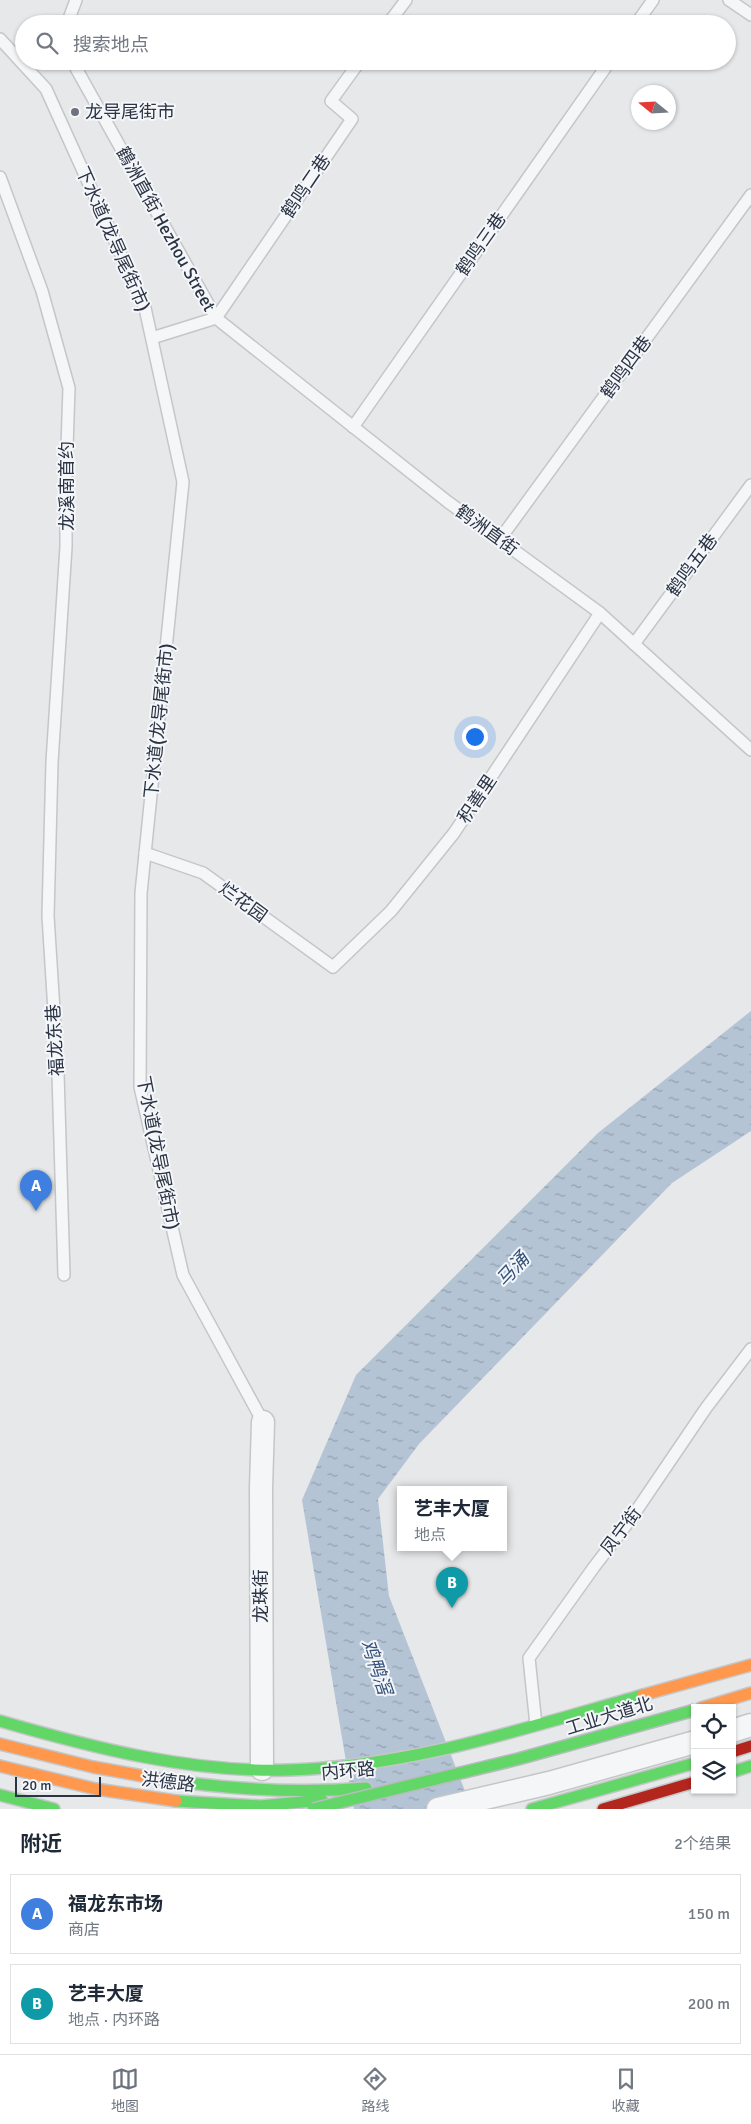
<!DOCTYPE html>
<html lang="zh">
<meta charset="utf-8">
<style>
body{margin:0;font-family:Signika,"Noto Sans SC",sans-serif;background:#f2f2f3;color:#1f2937}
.controls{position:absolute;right:15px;bottom:15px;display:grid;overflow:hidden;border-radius:0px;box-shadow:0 1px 4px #0004}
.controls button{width:45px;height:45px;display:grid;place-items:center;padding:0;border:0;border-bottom:1px solid #e0e1e3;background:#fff;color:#1f2937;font:25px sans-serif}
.compass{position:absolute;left:631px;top:85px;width:45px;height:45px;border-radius:50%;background:#fff;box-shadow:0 1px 4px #0004;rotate:288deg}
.scale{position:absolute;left:15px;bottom:12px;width:86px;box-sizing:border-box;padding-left:5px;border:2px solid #2b3445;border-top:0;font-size:14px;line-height:18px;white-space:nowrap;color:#2b3445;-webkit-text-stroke:4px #f4f6f9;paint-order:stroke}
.you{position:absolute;left:474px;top:736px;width:18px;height:18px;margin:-12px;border:4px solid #fff;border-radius:50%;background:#1a73e8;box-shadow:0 0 0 8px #1a73e833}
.badge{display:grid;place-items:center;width:32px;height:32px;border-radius:50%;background:#6c737f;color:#fff;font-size:16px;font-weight:700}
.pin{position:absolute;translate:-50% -41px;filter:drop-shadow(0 1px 2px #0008)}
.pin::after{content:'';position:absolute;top:26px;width:18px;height:15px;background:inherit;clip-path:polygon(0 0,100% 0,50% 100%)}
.popup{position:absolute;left:397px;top:1486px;width:110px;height:65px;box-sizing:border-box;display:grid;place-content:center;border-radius:0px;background:#fff;filter:drop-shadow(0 1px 4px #0005);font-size:16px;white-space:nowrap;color:#747a83}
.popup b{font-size:19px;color:#1f2937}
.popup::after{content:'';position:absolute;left:50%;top:100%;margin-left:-10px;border:10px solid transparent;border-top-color:#fff}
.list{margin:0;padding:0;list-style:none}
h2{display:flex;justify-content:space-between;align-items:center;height:65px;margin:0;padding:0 20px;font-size:21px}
h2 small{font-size:16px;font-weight:400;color:#747a83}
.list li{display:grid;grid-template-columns:32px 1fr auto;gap:15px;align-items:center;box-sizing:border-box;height:80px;margin:0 10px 10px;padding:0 10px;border:1px solid #e0e1e3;border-radius:0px}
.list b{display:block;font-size:19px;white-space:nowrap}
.list p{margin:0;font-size:16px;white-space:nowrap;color:#747a83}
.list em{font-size:16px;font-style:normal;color:#747a83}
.icon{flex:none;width:28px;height:28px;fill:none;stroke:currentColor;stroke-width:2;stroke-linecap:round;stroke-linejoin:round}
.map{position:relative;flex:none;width:751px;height:1809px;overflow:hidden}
.search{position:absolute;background:#fff;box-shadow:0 1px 4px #0004;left:15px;right:15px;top:15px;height:55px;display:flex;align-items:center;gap:12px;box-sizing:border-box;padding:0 18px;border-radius:28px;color:#747a83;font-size:19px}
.sheet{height:245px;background:#fff}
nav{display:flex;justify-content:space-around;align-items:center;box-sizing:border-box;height:70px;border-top:1px solid #e0e1e3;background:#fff;font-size:14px;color:#747a83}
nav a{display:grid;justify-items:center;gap:2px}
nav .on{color:#6c737f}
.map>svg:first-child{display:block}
.water{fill:url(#water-ripples)}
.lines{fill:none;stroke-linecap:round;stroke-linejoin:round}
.lane-casing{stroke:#c4c6c8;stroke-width:14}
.street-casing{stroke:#c4c6c8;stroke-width:25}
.fast-casing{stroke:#c4c6c8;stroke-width:14}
.slow-casing{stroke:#c4c6c8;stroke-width:14}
.jam-casing{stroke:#c4c6c8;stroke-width:14}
.lane{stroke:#f5f6f7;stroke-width:11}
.street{stroke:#f5f6f7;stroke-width:22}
.fast{stroke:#63d668;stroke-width:11}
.slow{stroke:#ff974d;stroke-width:11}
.jam{stroke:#b3261e;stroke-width:11}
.fast-bridge-casing{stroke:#b8bbbf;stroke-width:14;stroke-linecap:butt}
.fast-bridge{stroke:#63d668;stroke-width:11}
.poi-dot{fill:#6c737f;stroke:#f4f6f9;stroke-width:2}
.labels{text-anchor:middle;stroke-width:4;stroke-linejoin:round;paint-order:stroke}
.poi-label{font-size:18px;fill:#2b3445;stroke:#f4f6f9;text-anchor:start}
.street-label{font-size:18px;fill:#2b3445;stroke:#f4f6f9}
.water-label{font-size:19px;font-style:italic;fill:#34527a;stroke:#f4f6f9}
</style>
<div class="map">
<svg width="751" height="1809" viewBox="0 0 751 1809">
<defs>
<pattern id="water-ripples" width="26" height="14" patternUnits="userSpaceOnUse" patternTransform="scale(1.25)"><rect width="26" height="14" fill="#b4c4d5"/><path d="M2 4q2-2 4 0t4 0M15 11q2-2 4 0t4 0" fill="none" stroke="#93a0af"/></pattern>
</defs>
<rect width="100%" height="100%" fill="#e6e8ea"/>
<!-- water -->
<polygon class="water" points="751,1011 751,1131 672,1183 419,1444 378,1499 389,1596 472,1809 354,1809 302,1500 356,1375 598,1133"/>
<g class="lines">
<!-- lane casing -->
<g class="lane-casing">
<g id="lane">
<polyline points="729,0 751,15"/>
<polyline points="67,24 76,0"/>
<polyline points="388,24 406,0"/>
<polyline points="636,24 653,0"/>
<polyline points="0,39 46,89 145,308 183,482 141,893 140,1087 183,1275 263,1422"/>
<polyline points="72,61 216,318 448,502 600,613 751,750"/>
<polyline points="0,177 42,291 69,388 66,477 66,547 52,762 48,916 58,1074 64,1275"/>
<polyline points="216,318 352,119 331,101 360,61"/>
<polyline points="152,338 216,318"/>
<polyline points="353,427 610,61"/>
<polyline points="500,539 751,195"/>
<polyline points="634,644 751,485"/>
<polyline points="145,853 203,873 333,967 391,911 454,833 600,613"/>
<polyline points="536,1725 529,1658 594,1567 630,1520 706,1408 751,1349"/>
</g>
</g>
<!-- street casing -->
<g class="street-casing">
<g id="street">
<polyline points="732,1731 751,1725"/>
<polyline points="262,1769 261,1488 263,1422"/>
<polyline points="438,1809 549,1783 695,1742"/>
</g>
</g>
<!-- fast casing -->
<g class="fast-casing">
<g id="fast">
<path d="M0,1721C94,1748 191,1773 289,1770C410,1767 528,1727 643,1695"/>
<polyline points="732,1772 751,1766"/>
<path d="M154,1778C224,1789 295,1794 366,1788"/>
<polyline points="0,1795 54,1809"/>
<polyline points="176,1801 261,1806 322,1800"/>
<polyline points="532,1809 695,1763"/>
</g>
</g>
<!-- slow casing -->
<g class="slow-casing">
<g id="slow">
<polyline points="643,1695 751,1665"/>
<polyline points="701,1708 751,1693"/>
<polyline points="0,1744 93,1767 154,1778"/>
<polyline points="0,1766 96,1789 176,1801"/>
</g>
</g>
<!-- jam casing -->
<g class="jam-casing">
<g id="jam">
<polyline points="732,1752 751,1746"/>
<polyline points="603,1809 695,1782"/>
</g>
</g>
<!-- lane -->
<use href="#lane" class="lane"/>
<!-- street -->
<use href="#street" class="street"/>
<!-- fast -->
<use href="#fast" class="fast"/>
<!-- slow -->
<use href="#slow" class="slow"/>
<!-- jam -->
<use href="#jam" class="jam"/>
<!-- fast-bridge casing -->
<g class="fast-bridge-casing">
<polyline id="fast-bridge" points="313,1809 518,1759 695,1710"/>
</g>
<!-- fast-bridge -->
<use href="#fast-bridge" class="fast-bridge"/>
</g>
<!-- markers -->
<circle class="poi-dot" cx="75" cy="112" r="5"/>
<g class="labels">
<!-- poi labels -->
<g class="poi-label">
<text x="85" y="118">龙导尾街市</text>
</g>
<!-- street labels -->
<g class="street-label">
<text transform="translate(306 186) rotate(-56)" y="6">鹤鸣二巷</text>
<text transform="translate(166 229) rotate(61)" y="6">鶴洲直街 Hezhou Street</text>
<text transform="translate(113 239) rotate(66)" y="6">下水道(龙导尾街市)</text>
<text transform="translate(481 244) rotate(-55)" y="6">鹤鸣三巷</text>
<text transform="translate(626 367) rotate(-54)" y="6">鹤鸣四巷</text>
<text transform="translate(67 486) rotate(-90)" y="6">龙溪南首约</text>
<text transform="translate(487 530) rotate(36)" y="6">鹤洲直街</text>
<text transform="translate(692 565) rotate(-54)" y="6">鹤鸣五巷</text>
<text transform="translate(159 721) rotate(-84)" y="6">下水道(龙导尾街市)</text>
<text transform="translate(477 799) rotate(-56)" y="6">积善里</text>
<text transform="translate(243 902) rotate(36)" y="6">烂花园</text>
<text transform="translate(55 1040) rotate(-93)" y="6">福龙东巷</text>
<text transform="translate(158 1153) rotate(79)" y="6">下水道(龙导尾街市)</text>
<text transform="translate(621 1531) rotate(-53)" y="6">凤宁街</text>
<text transform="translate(261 1596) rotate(-90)" y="6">龙珠街</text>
<text transform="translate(609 1716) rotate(-17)" y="6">工业大道北</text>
<text transform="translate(348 1771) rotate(-5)" y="6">内环路</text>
<text transform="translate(168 1782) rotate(7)" y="6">洪德路</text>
</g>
<!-- water labels -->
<g class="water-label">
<text transform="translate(512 1269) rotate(-47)" y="7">马涌</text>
<text transform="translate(377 1667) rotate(71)" y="7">鸡鸭滘</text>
</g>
</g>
</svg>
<div class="controls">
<button><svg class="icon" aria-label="locate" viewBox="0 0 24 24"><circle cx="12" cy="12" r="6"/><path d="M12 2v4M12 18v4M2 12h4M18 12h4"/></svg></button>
<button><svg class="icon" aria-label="layers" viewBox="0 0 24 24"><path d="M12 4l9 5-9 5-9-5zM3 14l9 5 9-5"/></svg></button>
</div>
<svg class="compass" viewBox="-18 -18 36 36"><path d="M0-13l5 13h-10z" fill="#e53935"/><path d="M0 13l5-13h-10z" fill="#747a83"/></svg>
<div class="scale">20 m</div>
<div class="you"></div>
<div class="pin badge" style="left:36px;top:1211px;background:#3f7fe0">A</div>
<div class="pin badge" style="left:452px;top:1608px;background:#0f9aa8">B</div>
<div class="popup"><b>艺丰大厦</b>地点</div>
<div class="search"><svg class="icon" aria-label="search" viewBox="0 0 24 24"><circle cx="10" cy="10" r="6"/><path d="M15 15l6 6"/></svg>搜索地点</div>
</div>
<section class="sheet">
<h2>附近<small>2个结果</small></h2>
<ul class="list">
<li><span class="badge" style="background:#3f7fe0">A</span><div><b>福龙东市场</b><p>商店</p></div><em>150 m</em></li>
<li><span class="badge" style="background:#0f9aa8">B</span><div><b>艺丰大厦</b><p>地点 · 内环路</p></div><em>200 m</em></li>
</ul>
</section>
<nav>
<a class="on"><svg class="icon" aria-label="map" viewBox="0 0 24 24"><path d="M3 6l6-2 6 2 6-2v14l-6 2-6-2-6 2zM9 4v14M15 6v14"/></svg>地图</a>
<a><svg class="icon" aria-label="directions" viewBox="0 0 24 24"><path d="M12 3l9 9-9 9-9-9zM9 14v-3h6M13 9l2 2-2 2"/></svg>路线</a>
<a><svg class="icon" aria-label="saved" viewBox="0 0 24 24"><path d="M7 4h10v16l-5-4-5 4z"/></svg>收藏</a>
</nav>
